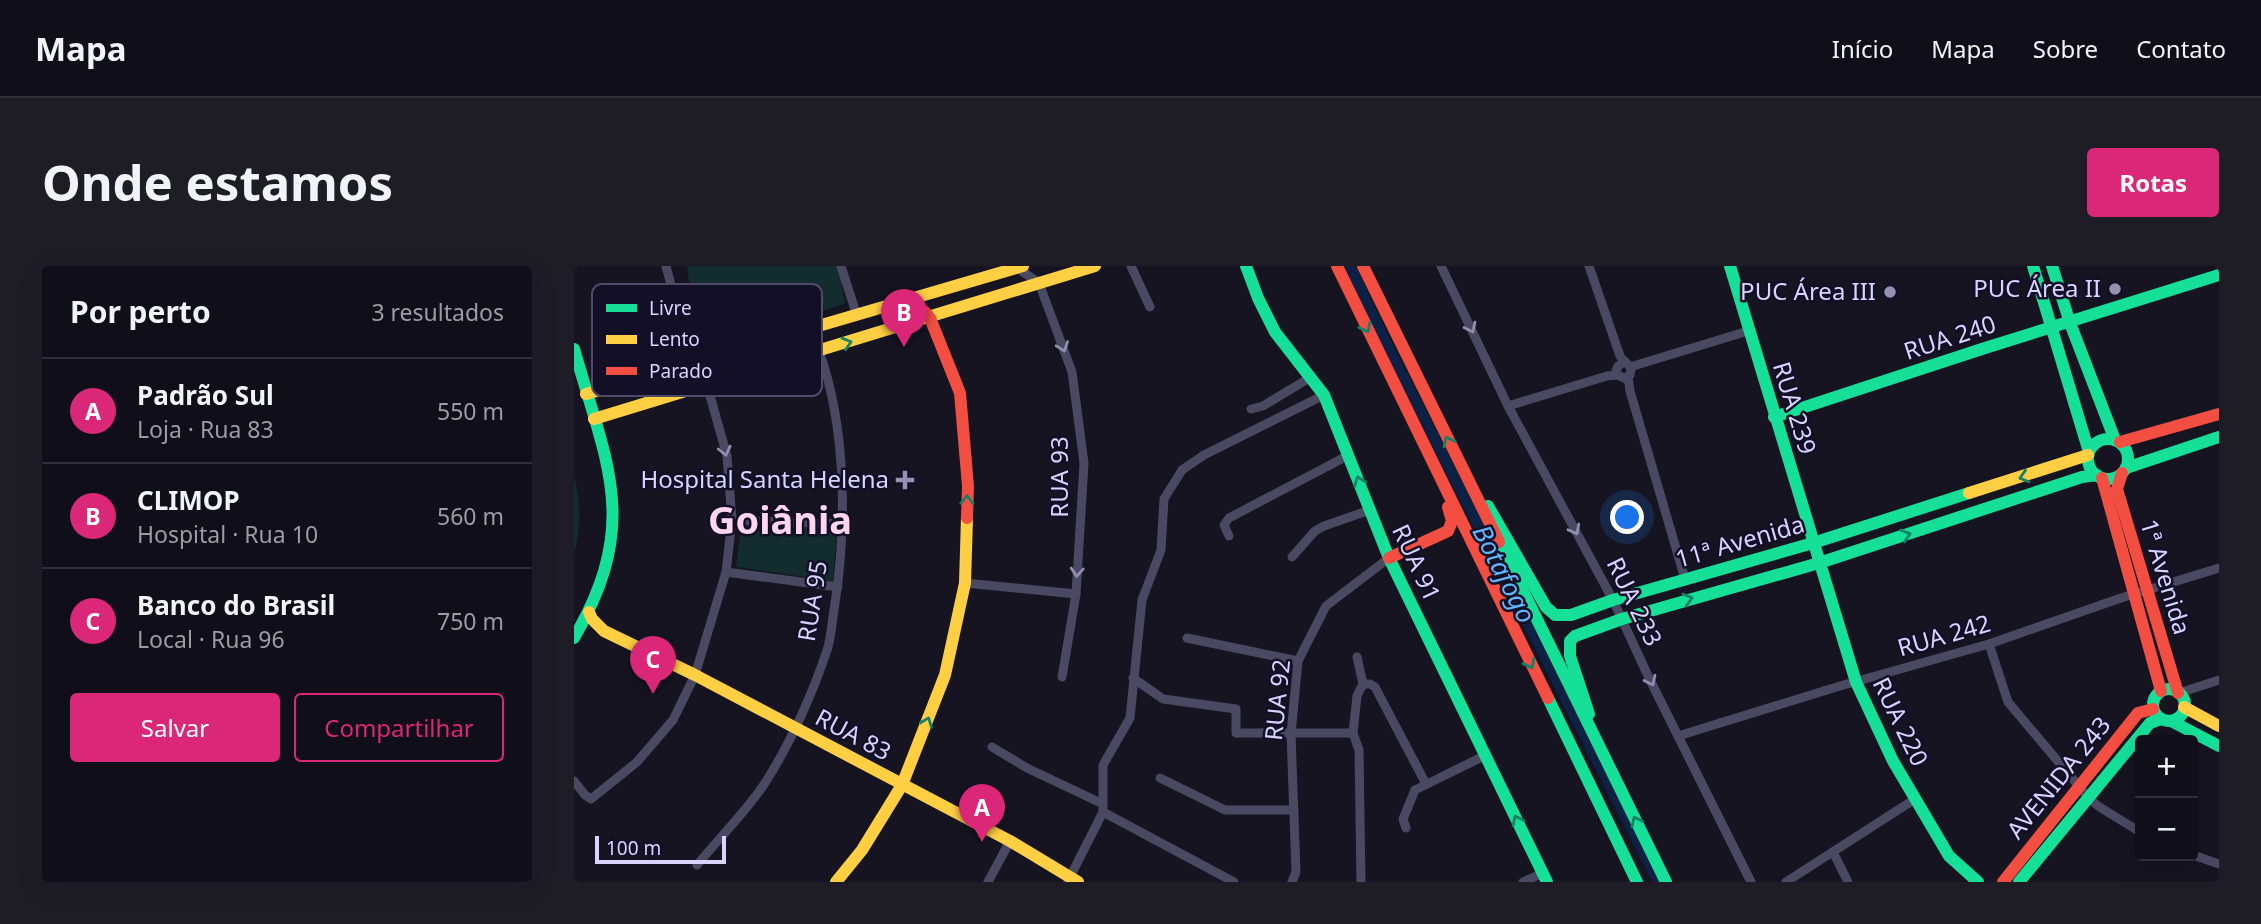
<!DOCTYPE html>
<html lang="pt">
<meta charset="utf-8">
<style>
body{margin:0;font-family:"Noto Sans",sans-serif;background:#1e1d26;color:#f1f3f6}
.controls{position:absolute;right:21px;bottom:21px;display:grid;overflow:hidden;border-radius:7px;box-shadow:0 7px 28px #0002}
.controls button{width:63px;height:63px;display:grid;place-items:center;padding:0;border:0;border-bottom:2px solid #302f38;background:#100f19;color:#f1f3f6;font:35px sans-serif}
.scale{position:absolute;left:21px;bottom:18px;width:131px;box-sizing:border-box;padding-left:7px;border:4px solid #d9d4ff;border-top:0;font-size:19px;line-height:24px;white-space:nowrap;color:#d9d4ff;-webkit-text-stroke:5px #130f26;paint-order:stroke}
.you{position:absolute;left:1054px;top:252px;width:24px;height:24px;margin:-18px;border:5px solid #fff;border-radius:50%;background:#1a73e8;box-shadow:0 0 0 10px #1a73e833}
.badge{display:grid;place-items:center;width:46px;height:46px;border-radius:50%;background:#db2777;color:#fff;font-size:23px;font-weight:700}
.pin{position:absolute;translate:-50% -58px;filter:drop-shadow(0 2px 4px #0008)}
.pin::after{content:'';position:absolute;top:37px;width:24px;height:21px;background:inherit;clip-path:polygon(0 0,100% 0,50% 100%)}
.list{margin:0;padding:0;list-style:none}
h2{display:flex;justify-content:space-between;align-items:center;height:91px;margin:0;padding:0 28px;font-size:30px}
h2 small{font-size:23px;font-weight:400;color:#9c9ca2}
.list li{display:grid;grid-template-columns:46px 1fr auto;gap:21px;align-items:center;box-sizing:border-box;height:105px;padding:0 28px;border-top:2px solid #302f38}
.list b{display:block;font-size:26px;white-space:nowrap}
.list p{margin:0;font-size:23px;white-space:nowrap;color:#9c9ca2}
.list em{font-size:23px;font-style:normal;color:#9c9ca2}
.actions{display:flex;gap:14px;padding:21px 28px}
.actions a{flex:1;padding:16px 0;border:2px solid #db2777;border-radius:7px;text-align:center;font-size:24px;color:#db2777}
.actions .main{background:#db2777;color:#fff}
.map{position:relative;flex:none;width:1645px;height:616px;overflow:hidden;border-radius:7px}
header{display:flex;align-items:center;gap:42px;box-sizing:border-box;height:98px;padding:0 35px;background:#100f19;border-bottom:2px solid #302f38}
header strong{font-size:33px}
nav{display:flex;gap:38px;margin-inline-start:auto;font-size:24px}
.intro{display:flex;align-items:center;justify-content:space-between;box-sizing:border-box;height:168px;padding:0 42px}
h1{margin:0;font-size:49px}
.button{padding:18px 32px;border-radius:7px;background:#db2777;color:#fff;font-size:24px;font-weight:700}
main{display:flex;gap:42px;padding:0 42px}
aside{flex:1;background:#100f19;border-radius:7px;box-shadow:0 7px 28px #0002}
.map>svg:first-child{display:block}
.green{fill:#132c2d}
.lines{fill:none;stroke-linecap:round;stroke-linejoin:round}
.canal{stroke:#0d2144;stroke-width:10}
.street{stroke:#4a4962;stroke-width:9}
.fast{stroke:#16e098;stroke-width:12}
.slow{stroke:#ffcf43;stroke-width:12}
.jam{stroke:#f24e42;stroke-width:12}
.oneway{stroke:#158265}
.oneway2{stroke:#928eb0}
.poi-dot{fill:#9591b1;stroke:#130f26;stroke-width:2.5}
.labels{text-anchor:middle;stroke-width:5;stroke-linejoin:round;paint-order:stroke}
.poi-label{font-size:24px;fill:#d9d4ff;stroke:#130f26;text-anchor:end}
.street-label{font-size:24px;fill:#d9d4ff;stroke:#130f26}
.water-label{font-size:26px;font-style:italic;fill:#62b6ff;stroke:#130f26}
.town-label{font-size:38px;font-weight:bold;fill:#ffd6f0;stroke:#130f26}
.key{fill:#130f26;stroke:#4e4a67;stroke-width:2}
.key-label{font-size:19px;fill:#d9d4ff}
</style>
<header>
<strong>Mapa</strong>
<nav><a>Início</a><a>Mapa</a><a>Sobre</a><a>Contato</a></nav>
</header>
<div class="intro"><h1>Onde estamos</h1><a class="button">Rotas</a></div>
<main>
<aside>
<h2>Por perto<small>3 resultados</small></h2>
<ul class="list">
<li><span class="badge">A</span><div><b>Padrão Sul</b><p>Loja · Rua 83</p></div><em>550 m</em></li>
<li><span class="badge">B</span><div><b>CLIMOP</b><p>Hospital · Rua 10</p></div><em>560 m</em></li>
<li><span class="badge">C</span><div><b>Banco do Brasil</b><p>Local · Rua 96</p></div><em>750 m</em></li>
</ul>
<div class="actions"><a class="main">Salvar</a><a>Compartilhar</a></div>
</aside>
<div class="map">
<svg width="1645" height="616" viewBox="0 0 1645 616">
<rect width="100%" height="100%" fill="#161421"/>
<!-- green -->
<g class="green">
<polygon points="113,0 265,0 271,38 125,82 122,73"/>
<path d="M0,209C7,239 7,258 0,289Z"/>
<polygon points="167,260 263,261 259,315 162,301"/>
</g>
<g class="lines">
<!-- canal -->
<polyline class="canal" points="776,0 810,72 1084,616"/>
<!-- street -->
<g class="street">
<polyline points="92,0 118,98"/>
<polyline points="267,0 283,50"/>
<polyline points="557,0 576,41"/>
<polyline points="867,0 934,140 1039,334 1075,412 1177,616"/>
<path d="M1015,0L1046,90C1049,96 1055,97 1057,103L1056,109L1050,112L1044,109L1042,105L1044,100L1049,97"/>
<polyline points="442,1 465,17 498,106 510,197 502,328 488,411"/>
<polyline points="1056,101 1174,65"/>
<polyline points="1054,111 1056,125 1111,313"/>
<polyline points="934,140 1033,110 1044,109"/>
<polyline points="677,143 689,140 737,111"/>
<polyline points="158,254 268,258"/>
<polyline points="655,270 650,259 655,252 775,189"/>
<polyline points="718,291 741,265 750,260 796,244"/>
<polyline points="152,306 264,321"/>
<polyline points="391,317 502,328"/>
<polyline points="613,372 724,395"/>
<polyline points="1415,378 1434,436 1514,531 1524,540 1566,566"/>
<polyline points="783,391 789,418 783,430 779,467 785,484 787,616"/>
<polyline points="559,412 589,433 662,443 662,467 779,467"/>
<polyline points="789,418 796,418 801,421 852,518"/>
<polyline points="1605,427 1645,414"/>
<polyline points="1104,470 1266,420 1415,378 1547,332 1645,302"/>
<polyline points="418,481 453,502 529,538"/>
<polyline points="586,512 651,544 720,544"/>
<polyline points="0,515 11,529 17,533 63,496 99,454 121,409 152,306 158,254 153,190 133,119"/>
<polyline points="529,546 660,616"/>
<polyline points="832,562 829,553 841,524 912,489"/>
<polyline points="1259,586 1274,616"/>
<polyline points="1619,589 1645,598"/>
<path d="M123,599C145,572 172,546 191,517C216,478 240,425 254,381C257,370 258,357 260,344C273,264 273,163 245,85"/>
<polyline points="494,615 529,546 529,499 556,452 568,334 587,284 590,233 608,204 630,189 750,129"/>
<polyline points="414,616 436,575"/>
<polyline points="718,616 722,606 717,468 724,395 752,340 815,292"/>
<polyline points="949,616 969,607"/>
<polyline points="1212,616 1341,533"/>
</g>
<!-- fast -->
<g class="fast">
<polyline points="672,0 684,32 701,66 750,129 815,292 973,616"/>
<polyline points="1156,0 1282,416 1319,495 1375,590 1404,616"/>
<polyline points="1459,0 1515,186"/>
<polyline points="1478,0 1496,57 1541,174"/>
<path d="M0,83C33,199 67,257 0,372"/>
<polyline points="1200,151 1411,82 1645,9"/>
<circle cx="1534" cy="193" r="20"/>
<polyline points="1552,202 1645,171"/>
<polyline points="914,240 972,341 981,349 997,349 1039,334 1239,277 1395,227"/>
<polyline points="925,276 1092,616"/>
<circle cx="1595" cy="439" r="16"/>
<polyline points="974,432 1063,616"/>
<polyline points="1015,448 996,390 996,375 1001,370 1048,353 1245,297 1508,211 1523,209"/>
<polyline points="1597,455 1645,480"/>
<polyline points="1445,616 1576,457 1587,453"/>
</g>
<!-- slow -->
<g class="slow">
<polyline points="12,128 449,0"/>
<polyline points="20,153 521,0"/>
<polyline points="1395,227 1514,189"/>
<polyline points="15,346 18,353 30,365 121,409 436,575 504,616"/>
<polyline points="1610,441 1645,460"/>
<polyline points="262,616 288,584 328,519 371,409 391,317 393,252"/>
</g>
<!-- jam -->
<g class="jam">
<polyline points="763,0 974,432"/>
<polyline points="789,0 925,276"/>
<polyline points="334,35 350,45 356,52 386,127 394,220 393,252"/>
<polyline points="137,115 178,84"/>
<polyline points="1546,176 1645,148"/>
<polyline points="1548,207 1543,223 1604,427"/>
<polyline points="1528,212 1587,425"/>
<polyline points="815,292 874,265 878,255 874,241"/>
<polyline points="1429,616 1564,447 1579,443"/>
</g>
</g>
<!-- one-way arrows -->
<defs><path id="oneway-chevron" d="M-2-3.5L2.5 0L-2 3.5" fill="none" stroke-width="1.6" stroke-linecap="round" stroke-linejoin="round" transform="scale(1.75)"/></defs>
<g class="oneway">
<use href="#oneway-chevron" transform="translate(792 62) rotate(64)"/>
<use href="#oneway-chevron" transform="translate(273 77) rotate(-17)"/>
<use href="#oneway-chevron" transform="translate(874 175) rotate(-116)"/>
<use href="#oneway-chevron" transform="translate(1450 211) rotate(163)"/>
<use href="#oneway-chevron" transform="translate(785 215) rotate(-111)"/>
<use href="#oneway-chevron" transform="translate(393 234) rotate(-88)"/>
<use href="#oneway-chevron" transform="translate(1332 269) rotate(-18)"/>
<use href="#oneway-chevron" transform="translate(1114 333) rotate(-16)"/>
<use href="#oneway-chevron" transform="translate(956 398) rotate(64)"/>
<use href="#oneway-chevron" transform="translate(353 456) rotate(-69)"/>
<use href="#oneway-chevron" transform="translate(943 554) rotate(-116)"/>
<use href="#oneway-chevron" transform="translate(1062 555) rotate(-116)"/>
</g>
<g class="oneway2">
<use href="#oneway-chevron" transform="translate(897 62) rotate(64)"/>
<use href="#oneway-chevron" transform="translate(489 81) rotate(70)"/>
<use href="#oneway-chevron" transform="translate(151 185) rotate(77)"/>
<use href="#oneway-chevron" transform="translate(1001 264) rotate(62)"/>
<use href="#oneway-chevron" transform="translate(503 306) rotate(94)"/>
<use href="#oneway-chevron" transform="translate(1077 415) rotate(64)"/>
</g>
<!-- markers -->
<g class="poi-dot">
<circle cx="1541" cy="23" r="7"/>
<circle cx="1316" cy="26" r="7"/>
<path d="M327.5 203.5h7v7h7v7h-7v7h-7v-7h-7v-7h7z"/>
</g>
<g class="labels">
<!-- poi labels -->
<g class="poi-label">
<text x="1527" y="31">PUC Área II</text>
<text x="1302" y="34">PUC Área III</text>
<text x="315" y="222">Hospital Santa Helena</text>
</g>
<!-- street labels -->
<g class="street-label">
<text transform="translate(1376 72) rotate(-18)" y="8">RUA 240</text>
<text transform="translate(1220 142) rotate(73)" y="8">RUA 239</text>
<text transform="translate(486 211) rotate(-90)" y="8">RUA 93</text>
<text transform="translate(1166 276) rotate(-16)" y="8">11ª Avenida</text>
<text transform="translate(842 297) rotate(65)" y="8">RUA 91</text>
<text transform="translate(1591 311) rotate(73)" y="8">1ª Avenida</text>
<text transform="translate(239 335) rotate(-81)" y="8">RUA 95</text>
<text transform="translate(1060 336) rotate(64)" y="8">RUA 233</text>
<text transform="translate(1370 370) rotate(-16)" y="8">RUA 242</text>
<text transform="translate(704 434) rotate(-84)" y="8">RUA 92</text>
<text transform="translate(1326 456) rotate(64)" y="8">RUA 220</text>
<text transform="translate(279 469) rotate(28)" y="8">RUA 83</text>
<text transform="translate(1485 512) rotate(-51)" y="8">AVENIDA 243</text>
</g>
<!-- water labels -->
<g class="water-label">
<text transform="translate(930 308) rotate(63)" y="9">Botafogo</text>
</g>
<!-- town labels -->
<g class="town-label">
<text x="206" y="268">Goiânia</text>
</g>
</g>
<!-- legend -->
<rect x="18" y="18" width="230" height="112" rx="10" class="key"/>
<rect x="32" y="38" width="31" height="8" fill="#16e098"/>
<rect x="32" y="69" width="31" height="9" fill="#ffcf43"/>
<rect x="32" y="101" width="31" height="8" fill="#f24e42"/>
<g class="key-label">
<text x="75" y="49">Livre</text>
<text x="75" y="80">Lento</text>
<text x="75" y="112">Parado</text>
</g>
</svg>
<div class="controls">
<button>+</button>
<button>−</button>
</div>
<div class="scale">100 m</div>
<div class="you"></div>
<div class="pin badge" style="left:408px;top:576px">A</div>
<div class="pin badge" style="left:330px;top:81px">B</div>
<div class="pin badge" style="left:79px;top:428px">C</div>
</div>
</main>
